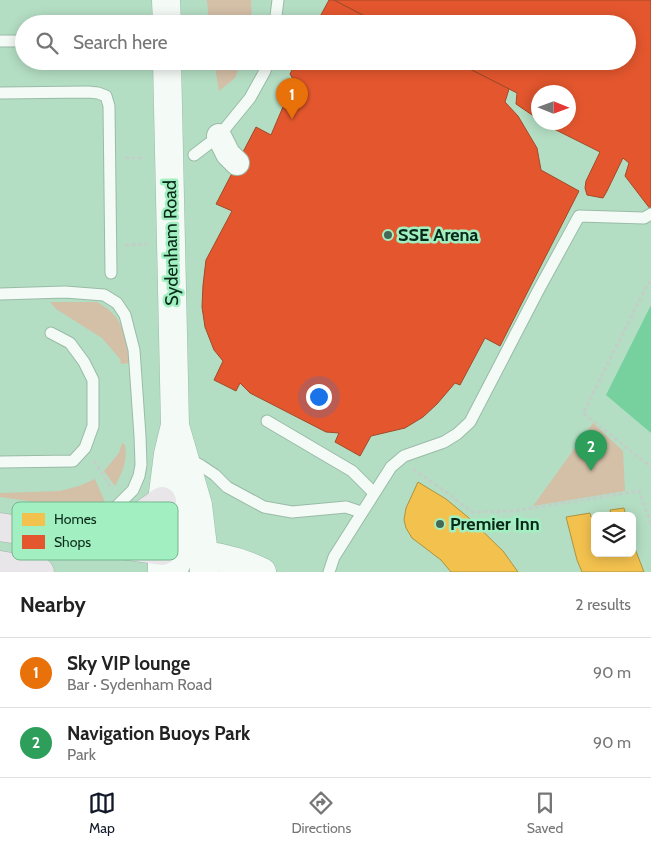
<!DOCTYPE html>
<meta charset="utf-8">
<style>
body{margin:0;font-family:Cabin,sans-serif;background:#f6f6f6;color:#222}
.controls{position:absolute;right:15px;bottom:15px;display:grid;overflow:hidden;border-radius:8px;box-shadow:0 2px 12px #0003}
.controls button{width:45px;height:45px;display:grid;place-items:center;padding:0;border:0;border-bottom:1px solid #e0e0e0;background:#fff;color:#222;font:25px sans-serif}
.compass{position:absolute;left:531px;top:85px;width:45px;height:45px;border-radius:50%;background:#fff;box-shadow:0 2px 12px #0003;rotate:91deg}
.you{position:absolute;left:318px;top:396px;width:18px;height:18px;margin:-12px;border:4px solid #fff;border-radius:50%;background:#1a73e8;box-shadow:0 0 0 8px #1a73e833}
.badge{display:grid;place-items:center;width:32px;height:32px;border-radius:50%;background:#111827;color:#fff;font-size:16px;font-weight:700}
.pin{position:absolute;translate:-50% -41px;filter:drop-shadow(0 1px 2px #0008)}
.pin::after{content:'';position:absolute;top:26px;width:18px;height:15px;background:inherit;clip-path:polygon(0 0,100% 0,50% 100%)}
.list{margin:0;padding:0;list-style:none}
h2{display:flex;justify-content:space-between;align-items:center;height:65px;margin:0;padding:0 20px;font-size:21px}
h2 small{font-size:16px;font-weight:400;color:#767676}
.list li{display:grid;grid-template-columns:32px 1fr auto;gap:15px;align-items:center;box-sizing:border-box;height:70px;padding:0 20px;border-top:1px solid #e0e0e0}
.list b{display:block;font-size:19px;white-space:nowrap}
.list p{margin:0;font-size:16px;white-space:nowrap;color:#767676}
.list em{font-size:16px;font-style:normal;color:#767676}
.icon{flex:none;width:28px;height:28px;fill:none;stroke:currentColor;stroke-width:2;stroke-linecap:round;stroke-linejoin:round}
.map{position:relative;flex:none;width:651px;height:572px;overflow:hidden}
.search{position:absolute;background:#fff;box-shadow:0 2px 12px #0003;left:15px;right:15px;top:15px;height:55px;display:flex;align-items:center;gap:12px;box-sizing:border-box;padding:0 18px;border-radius:28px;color:#767676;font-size:19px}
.sheet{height:205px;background:#fff}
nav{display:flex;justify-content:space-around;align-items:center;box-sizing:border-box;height:70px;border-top:1px solid #e0e0e0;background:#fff;font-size:14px;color:#767676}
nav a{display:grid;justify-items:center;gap:2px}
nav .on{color:#111827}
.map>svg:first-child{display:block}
.green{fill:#d4bfa7}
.water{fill:#76d19e}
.homes{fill:#f2c14e;stroke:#ac943e}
.shops{fill:#e4572e;stroke:#a24a28}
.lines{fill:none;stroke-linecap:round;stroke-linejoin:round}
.lane-casing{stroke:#99bba7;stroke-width:13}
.street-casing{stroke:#99bba7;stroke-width:26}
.secondary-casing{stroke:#99bba7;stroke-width:29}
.highway-casing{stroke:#a4b0aa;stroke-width:29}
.path{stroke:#c2cfc7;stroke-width:3;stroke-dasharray:4 2.5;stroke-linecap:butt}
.lane{stroke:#f4faf6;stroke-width:11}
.street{stroke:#f4faf6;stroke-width:24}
.secondary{stroke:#f4faf6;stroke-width:28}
.highway{stroke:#e8e6e8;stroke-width:28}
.poi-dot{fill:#456955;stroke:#a2f0c1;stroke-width:2}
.labels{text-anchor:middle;stroke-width:5;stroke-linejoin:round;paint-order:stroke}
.poi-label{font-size:18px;font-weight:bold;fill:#092a19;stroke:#a2f0c1;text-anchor:start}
.street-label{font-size:18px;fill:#092a19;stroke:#a2f0c1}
.key{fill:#a2f0c1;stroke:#74b58f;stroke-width:1}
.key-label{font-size:14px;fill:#092a19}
</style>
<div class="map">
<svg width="651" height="572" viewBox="0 0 651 572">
<rect width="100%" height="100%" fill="#b4dec4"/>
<!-- green -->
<g class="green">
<polygon points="207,0 251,0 252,24 209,24"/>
<polygon points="214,61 242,61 235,78 219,91"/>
<polygon points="50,302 97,302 108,309 116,317 124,331 130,363 121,364 120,359 102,338 56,309"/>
<polygon points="593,423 623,451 625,491 533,506"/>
<path d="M122,443L125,445C128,460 122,473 115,486L104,471L119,453Z"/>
<polygon points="95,479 105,502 85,509 0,497 0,493 60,491 79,486"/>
</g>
<!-- water -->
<polygon class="water" points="651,305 651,433 606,395"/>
<!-- homes -->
<g class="homes">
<polygon points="418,482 446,499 469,518 503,551 518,572 451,572 441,560 412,538 406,528 404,520 406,508"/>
<polygon points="624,508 626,516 600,516 611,514 610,510"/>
<polygon points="590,513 591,517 595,516 595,553 632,553 632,541 644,572 582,572 577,560 566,517"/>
</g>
<!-- shops -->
<g class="shops">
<polygon points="329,0 334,0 380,24 316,24"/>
<polygon points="334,0 651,0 651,210 625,176 629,163 623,158 607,191 603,198 587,195 585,188 586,181 600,152 552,128 543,122 568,122 568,92 538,92 538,119 516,104 517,93 454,61 627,61 627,24 380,24"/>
<polygon points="296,61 454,61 509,89 505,102 518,116 537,148 541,170 579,191 500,346 485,338 460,385 455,383 437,404 423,417 405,428 371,436 360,456 335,442 339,433 326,432 250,393 240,383 236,391 214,380 223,361 214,350 205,327 202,307 203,285 206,260 232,211 216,204 256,127 271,135 294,81 290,74"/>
</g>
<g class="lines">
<!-- lane casing -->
<g class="lane-casing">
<g id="lane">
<polyline points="275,24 278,0"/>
<polyline points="0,41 24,41"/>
<polyline points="0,93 88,92 98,93 106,96 109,106 111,273"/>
<polyline points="194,155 219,136 250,98 265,71 268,61"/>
<polyline points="0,294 65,292 104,295 117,303 125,315 134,350 140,436 141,465 139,476 133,490 113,510 60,529"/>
<polyline points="267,421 352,471 374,493"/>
<polyline points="187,458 200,465 215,475 227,487 264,507 292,512 346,507 361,512"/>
<polyline points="0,462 73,461 85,448 93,426 93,380 84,362 70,343 51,333"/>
<polyline points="329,572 334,557 391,467 404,456 444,442 457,434 470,422 538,291 579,216 644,218 651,214"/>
</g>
</g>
<!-- street casing -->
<g class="street-casing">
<polyline id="street" points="219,136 228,154 237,163"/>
</g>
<!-- secondary casing -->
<g class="secondary-casing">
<g id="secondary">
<polyline points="166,0 167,24"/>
<polyline points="176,429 198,505 204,555 204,572"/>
<path d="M186,553C212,555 238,560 262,572"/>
<polyline points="162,572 162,501 168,454 175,425 167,61"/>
<polyline points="172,572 182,553 181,493"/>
</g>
</g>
<!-- highway casing -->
<g class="highway-casing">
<g id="highway">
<polyline points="0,527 44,534 162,551"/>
<polyline points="103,543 162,501"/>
<polyline points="0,565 40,572"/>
</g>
</g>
<!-- path -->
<g class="path">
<polyline points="125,158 145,158"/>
<polyline points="125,245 147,244"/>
<polyline points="651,281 645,289 583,413 651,467"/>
<polyline points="94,461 112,489"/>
<polyline points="413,469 446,492 472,512 513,511 639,491 651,524"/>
</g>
<!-- lane -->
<use href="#lane" class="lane"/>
<!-- street -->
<use href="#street" class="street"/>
<!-- secondary -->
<use href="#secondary" class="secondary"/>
<!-- highway -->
<use href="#highway" class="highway"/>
</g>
<!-- markers -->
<g class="poi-dot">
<circle cx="388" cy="235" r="5"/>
<circle cx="440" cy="524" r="5"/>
</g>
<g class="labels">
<!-- poi labels -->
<g class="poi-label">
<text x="398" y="241">SSE Arena</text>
<text x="450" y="530">Premier Inn</text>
</g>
<!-- street labels -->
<g class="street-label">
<text transform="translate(171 243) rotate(-91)" y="6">Sydenham Road</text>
</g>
</g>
<!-- legend -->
<rect x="12" y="502" width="166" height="58" rx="8" class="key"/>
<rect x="22" y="513" width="23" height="13" fill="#f2c14e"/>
<rect x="22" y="535" width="23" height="14" fill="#e4572e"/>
<g class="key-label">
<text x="54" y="524">Homes</text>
<text x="54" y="547">Shops</text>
</g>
</svg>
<div class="controls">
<button><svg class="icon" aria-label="layers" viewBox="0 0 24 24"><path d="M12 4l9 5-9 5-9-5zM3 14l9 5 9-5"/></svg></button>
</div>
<svg class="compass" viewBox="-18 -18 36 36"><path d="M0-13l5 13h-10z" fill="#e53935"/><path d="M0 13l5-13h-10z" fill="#767676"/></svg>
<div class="you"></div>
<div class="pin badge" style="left:292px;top:119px;background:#e8710a">1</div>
<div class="pin badge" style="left:591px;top:471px;background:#2e9e5b">2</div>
<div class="search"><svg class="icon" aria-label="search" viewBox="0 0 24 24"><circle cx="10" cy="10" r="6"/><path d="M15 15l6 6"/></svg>Search here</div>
</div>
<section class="sheet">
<h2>Nearby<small>2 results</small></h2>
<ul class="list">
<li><span class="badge" style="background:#e8710a">1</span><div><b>Sky VIP lounge</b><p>Bar · Sydenham Road</p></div><em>90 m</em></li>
<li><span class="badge" style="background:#2e9e5b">2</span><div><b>Navigation Buoys Park</b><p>Park</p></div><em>90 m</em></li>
</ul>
</section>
<nav>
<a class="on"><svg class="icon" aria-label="map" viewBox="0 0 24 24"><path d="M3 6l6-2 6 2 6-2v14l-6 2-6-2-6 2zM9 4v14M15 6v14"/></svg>Map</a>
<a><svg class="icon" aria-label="directions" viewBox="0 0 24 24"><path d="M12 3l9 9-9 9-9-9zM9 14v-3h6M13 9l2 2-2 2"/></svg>Directions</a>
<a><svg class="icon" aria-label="saved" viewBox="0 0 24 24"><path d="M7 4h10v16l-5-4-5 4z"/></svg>Saved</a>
</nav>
